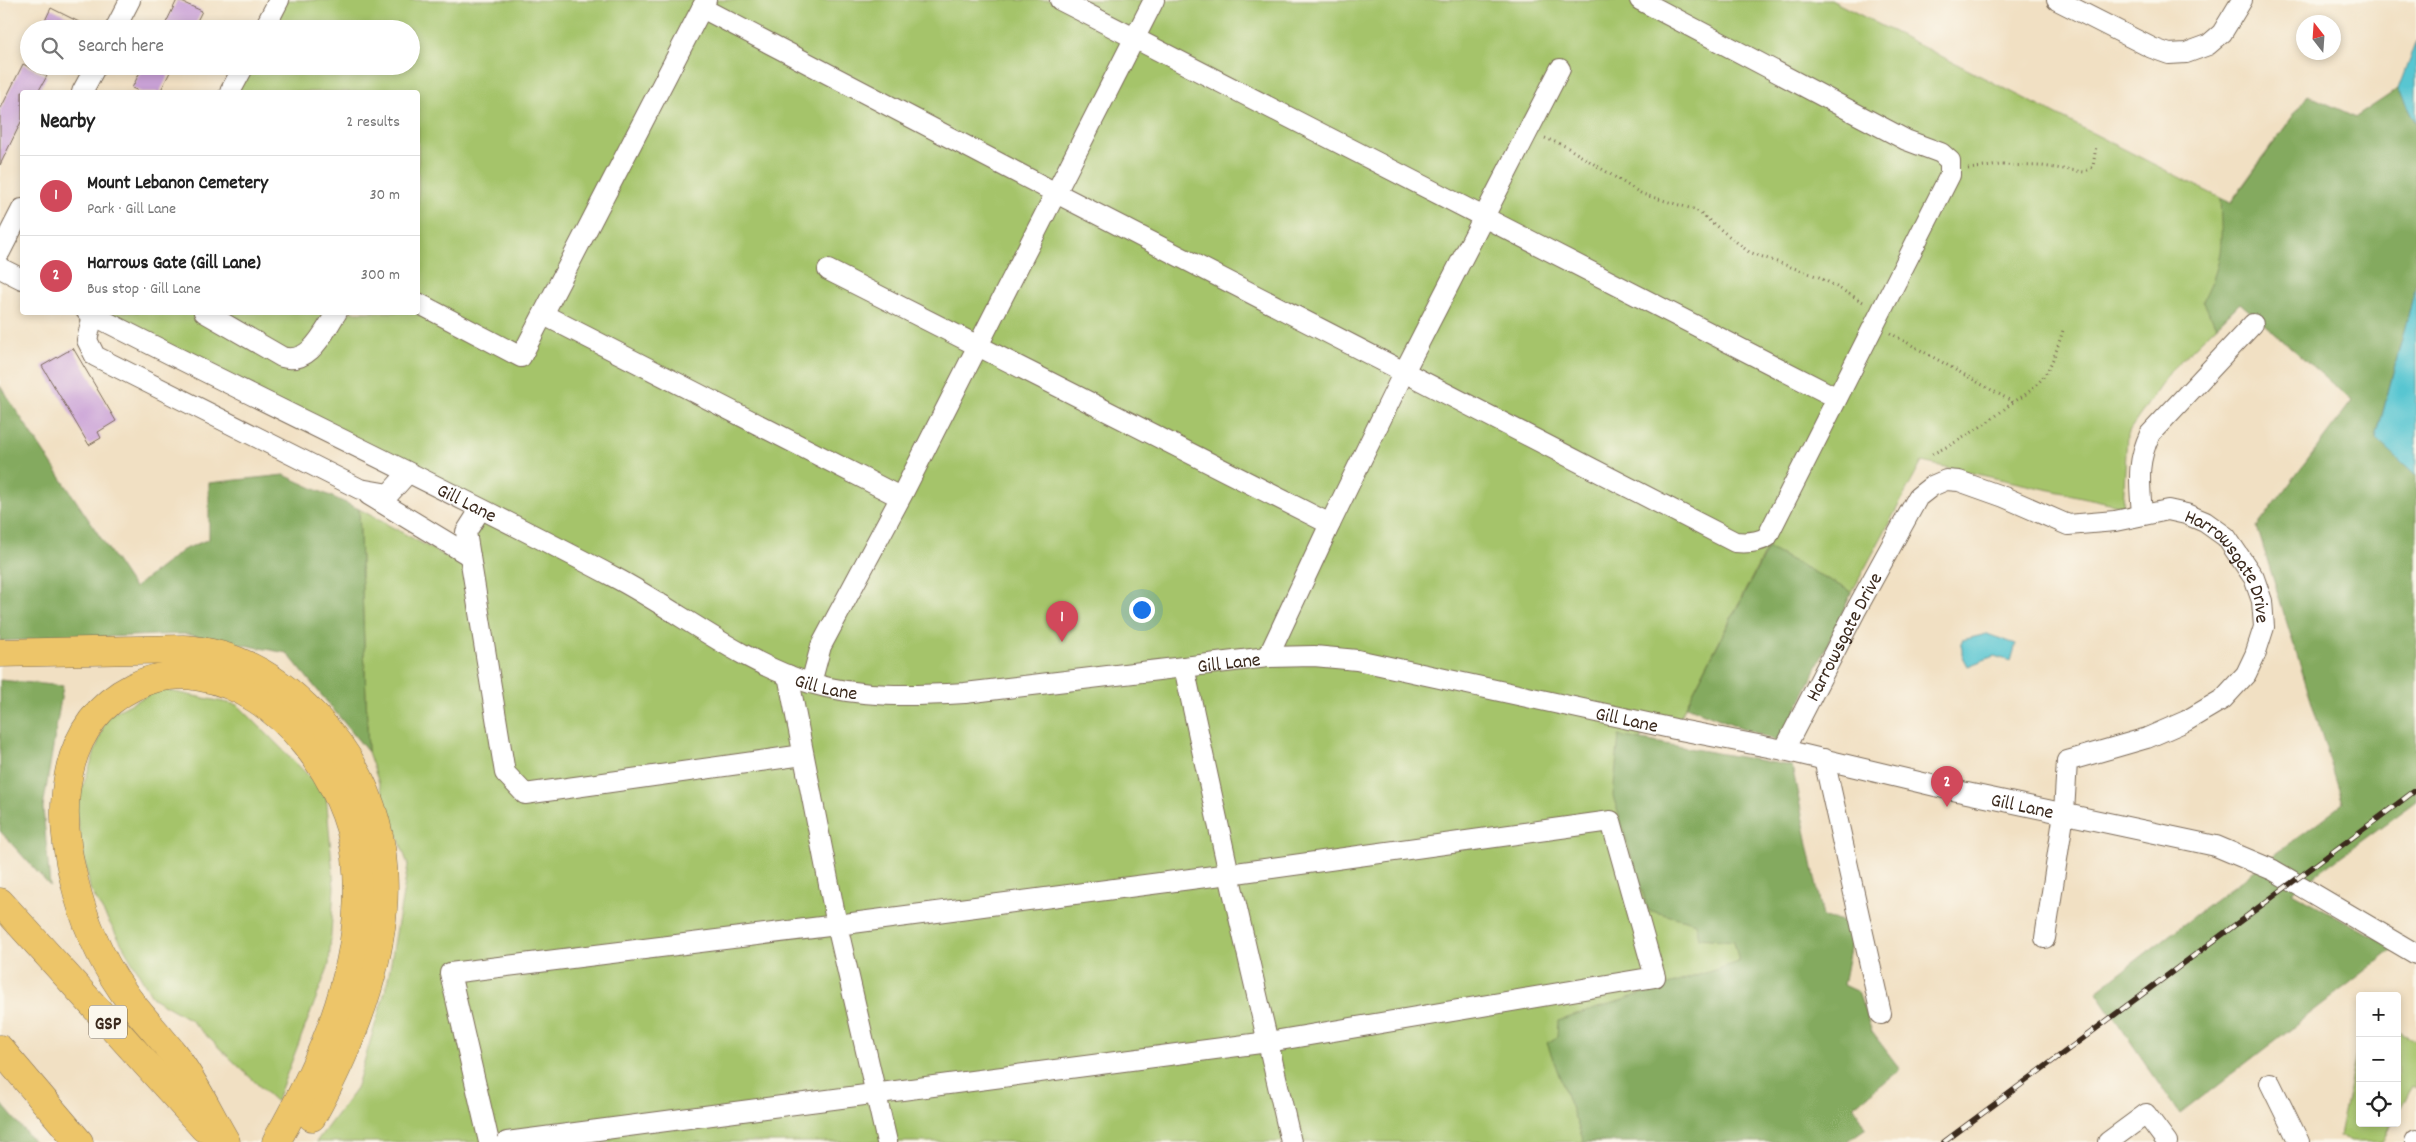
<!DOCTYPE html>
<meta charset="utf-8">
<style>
body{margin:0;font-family:Dekko,sans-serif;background:#f2f2f2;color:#222}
.controls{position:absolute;right:15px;bottom:15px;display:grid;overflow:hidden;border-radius:5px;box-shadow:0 2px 8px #0003}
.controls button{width:45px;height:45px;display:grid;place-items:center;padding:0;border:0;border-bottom:1px solid #e0e0e0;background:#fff;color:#222;font:25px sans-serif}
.compass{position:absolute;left:2296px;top:15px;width:45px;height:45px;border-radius:50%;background:#fff;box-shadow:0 2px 8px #0003;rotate:343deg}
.you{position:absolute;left:1141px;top:609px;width:18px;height:18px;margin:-12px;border:4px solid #fff;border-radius:50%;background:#1a73e8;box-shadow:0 0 0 8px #1a73e833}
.badge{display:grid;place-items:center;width:32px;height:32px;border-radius:50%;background:#d1495b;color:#fff;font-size:16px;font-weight:700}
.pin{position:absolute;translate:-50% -41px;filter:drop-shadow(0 1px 2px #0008)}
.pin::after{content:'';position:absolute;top:26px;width:18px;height:15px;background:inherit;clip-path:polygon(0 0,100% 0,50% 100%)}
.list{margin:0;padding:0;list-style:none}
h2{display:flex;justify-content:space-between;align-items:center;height:65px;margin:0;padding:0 20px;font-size:21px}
h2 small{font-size:16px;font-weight:400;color:#767676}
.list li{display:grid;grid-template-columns:32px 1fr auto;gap:15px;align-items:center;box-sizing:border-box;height:80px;padding:0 20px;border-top:1px solid #e0e0e0}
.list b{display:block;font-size:19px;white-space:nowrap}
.list p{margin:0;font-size:16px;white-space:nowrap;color:#767676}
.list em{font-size:16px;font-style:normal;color:#767676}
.icon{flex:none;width:28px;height:28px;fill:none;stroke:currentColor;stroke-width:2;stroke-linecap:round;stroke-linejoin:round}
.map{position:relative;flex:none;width:2416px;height:1142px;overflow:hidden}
.search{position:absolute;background:#fff;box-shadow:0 2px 8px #0003;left:20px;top:20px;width:400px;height:55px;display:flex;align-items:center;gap:12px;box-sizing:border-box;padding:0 18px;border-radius:28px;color:#767676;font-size:19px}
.panel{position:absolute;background:#fff;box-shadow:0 2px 8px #0003;left:20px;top:90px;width:400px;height:225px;border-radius:5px}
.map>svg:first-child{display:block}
.green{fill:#a5c46b;stroke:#707744}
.forest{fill:#84aa5f;stroke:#606a3e}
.water{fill:#59c6d1;stroke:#4a7878}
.building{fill:#caa2d7}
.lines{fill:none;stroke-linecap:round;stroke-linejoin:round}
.minor-casing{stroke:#7b6a58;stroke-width:22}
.highway-casing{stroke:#7b6a58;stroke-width:29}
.path{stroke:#7b6a58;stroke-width:3;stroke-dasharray:1 4;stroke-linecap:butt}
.minor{stroke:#fff;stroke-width:20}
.highway{stroke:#edc569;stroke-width:28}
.rail-casing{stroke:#3b2a1e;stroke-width:5.5}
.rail{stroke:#fbf7ec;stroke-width:4;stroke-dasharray:11;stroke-linecap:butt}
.labels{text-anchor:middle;stroke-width:4;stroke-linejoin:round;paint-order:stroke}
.shield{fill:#fbf7ec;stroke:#75685c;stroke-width:1}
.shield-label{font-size:19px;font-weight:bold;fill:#3b2a1e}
.street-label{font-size:20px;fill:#3b2a1e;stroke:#fbf7ec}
</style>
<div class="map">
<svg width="2416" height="1142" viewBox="0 0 2416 1142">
<rect width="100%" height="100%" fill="#fbf7ec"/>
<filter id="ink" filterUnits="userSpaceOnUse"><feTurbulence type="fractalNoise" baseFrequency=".02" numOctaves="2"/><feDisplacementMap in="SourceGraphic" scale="10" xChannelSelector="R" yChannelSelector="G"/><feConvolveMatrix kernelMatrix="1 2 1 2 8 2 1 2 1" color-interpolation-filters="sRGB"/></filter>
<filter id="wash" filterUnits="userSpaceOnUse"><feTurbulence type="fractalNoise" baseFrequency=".0096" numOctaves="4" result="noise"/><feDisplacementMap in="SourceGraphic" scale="20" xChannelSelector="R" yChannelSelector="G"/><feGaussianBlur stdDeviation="1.12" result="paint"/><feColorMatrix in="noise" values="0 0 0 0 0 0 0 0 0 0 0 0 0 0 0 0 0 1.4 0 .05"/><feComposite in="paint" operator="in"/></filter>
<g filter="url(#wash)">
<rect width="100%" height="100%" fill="#f1e0c3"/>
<!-- green -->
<g class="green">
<polygon points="270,0 1831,0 2230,203 2308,95 2240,303 2172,369 2127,434 2123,506 1922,462 1852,592 1767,548 1674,729 1644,726 1630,794 1744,915 1753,973 1604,1142 316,1142 356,1089 387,985 408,865 368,752 359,509 478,574 468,506 106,322 112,312 418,312 418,92 223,92 237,66 411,66 411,29 256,29"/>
<polygon points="160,689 238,705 326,793 334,887 329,965 276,1102 189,1019 153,998 90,889 75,809 107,716"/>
<polygon points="2397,1031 2416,1041 2416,1088 2411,1086 2397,1114"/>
<polygon points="2360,1035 2360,1123 2392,1123 2383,1142 2351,1142 2339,1136"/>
</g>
<!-- forest -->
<g class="forest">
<path d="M2398,89L2416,123V285L2376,438L2416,476V801L2292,892L2395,948L2180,1114L2096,991L2343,803L2257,527L2352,401L2240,303L2216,326L2203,301C2224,260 2222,244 2220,198L2231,203L2308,95L2356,117Z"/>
<polygon points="0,386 134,588 183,550 209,539 209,483 284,475 359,509 368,752 287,653 184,634 0,641"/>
<polygon points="1768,548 1852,592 1781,743 1686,706"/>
<polygon points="0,680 63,686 43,808 50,886 0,831"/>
<polygon points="1619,736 1792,766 1823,917 1844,921 1853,932 1843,985 1858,992 1872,1032 1900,1069 1854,1106 1866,1128 1846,1142 1584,1142 1547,1043 1557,1037 1558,1021 1739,962 1734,941 1699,938 1696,923 1648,910 1613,796"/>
<polygon points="0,1102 34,1142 0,1142"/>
</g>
<!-- water -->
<g class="water">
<polygon points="2416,41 2416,123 2398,89"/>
<polygon points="2416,285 2416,476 2376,439"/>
<polygon points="1987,634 2016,644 2011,661 1994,656 1968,666 1962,655 1962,640"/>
</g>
<g id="blocks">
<!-- building -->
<g class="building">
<polygon points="177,0 202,11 193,29 163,29"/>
<polygon points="51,8 93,29 41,29"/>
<polygon points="23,64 47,76 38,92 22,92 22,120 0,165 0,110"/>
<polygon points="143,66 173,66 160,92 141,92 132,88"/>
<polygon points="73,348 116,421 98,432 101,438 89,445 42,366"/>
</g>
</g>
</g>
<g filter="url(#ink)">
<use href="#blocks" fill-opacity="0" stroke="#7b6a58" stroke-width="1"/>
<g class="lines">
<!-- minor casing -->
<g class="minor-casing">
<g id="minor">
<polyline points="1060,0 1837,398"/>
<polyline points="2057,0 2152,48 2169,54 2186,53 2208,45 2222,33 2242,0"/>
<path d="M702,8L1056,193L1735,542C1746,543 1757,543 1767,537L1950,175V161L1941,153L1906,140L1640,0"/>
<polyline points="115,29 130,0"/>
<polyline points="264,29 279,0"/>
<polyline points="82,92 96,66"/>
<polyline points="230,92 244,66"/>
<polyline points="0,252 22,209"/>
<polyline points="0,268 22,279"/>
<polyline points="828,270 1330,524 1268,657"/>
<polyline points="418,303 521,357 706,0"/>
<path id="s1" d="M87,312C262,402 440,485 614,577C679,611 739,662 810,683C861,698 912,696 965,693L1268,657L1314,656L1357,660L1675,729L1784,750L1948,789L2216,846L2273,870L2416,954"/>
<path d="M204,312L282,357C310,365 323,333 337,312"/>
<polyline points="93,315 87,340 95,356 360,489 389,494 407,474"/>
<polyline points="544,315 900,497"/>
<polyline points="369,495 470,556"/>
<polyline points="480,510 466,532 505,773 525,794 803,755"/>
<path d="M2142,515C2140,483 2136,464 2150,434L2253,324"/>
<polyline points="1330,524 1404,372 1560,69"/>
<polyline points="811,683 821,646 904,491 1154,0"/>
<path id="s2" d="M1784,750L1856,610L1918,497L1932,486L1946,480L1959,481L2004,497L2068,525L2115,521L2168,510L2186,514L2205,522L2226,537L2254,578L2262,601L2264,627L2255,655L2246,674L2223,699L2186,721L2147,738L2067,761L2064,813L2045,938"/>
<polyline points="1824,759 1881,1014"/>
<polyline points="2270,1083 2299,1142"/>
<polyline points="489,1142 450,973 837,925 788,675"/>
<polyline points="507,1142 1268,1042 1655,977 1611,821 1229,874 1184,667"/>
<polyline points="887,1142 837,925 1229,874 1291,1142"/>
<polyline points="2108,1142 2146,1114 2167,1142"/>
<polyline points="2415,1142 2416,1140"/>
</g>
</g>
<!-- highway casing -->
<g class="highway-casing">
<g id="highway">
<path d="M0,653L183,649C235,652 278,677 314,715C429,834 383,988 312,1117"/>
<polyline points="0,902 204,1128"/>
<polyline points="0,1049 79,1142"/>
<path d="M226,1142C209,1113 194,1080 173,1053C157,1032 137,1013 122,990C100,958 83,918 74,880C56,810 60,724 133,687C153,677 177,673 200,677C281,690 347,781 356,858C367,960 325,1056 276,1142"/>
</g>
</g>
<!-- path -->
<g class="path">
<polyline points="1545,138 1565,146 1642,194 1696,210 1749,252 1819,277 1865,303"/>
<polyline points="1968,169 2000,165 2042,166 2084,172 2093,167 2096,146"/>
<path d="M1890,333L2013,402C2047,384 2053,362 2064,327"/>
<path d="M1932,454C1962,440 1987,424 2013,402"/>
</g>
<!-- minor -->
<use href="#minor" class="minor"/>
<!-- highway -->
<use href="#highway" class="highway"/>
<!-- rail casing -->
<g class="rail-casing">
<polyline id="rail" points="1944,1142 2416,790"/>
</g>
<!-- rail -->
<use href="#rail" class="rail"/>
</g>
</g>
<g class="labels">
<!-- shield labels -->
<rect class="shield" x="89" y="1005.5" width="38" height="33" rx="4"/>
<g class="shield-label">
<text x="108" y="1029">GSP</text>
</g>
<!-- street labels -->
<g class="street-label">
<text dy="7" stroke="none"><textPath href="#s1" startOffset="425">Gill Lane</textPath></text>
<text dy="7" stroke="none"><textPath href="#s2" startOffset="641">Harrowsgate Drive</textPath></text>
<text dy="7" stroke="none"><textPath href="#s2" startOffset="128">Harrowsgate Drive</textPath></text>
<text dy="7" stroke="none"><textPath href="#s1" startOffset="1235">Gill Lane</textPath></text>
<text dy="7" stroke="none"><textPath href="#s1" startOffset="830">Gill Lane</textPath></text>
<text dy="7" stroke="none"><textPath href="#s1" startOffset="1640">Gill Lane</textPath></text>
<text dy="7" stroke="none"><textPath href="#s1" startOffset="2045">Gill Lane</textPath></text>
</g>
</g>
</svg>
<div class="controls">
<button>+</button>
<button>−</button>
<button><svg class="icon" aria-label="locate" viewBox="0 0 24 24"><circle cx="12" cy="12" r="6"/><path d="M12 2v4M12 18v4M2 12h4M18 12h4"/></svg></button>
</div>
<svg class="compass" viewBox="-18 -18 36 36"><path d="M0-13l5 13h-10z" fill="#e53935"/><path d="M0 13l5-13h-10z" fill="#767676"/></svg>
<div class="you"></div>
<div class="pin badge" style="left:1062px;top:642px">1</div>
<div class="pin badge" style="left:1947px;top:807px">2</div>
<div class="search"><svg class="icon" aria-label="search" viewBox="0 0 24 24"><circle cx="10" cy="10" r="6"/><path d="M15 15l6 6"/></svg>Search here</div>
<section class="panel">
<h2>Nearby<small>2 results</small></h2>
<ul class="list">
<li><span class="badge">1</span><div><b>Mount Lebanon Cemetery</b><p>Park · Gill Lane</p></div><em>30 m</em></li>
<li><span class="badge">2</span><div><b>Harrows Gate (Gill Lane)</b><p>Bus stop · Gill Lane</p></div><em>300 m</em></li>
</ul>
</section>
</div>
